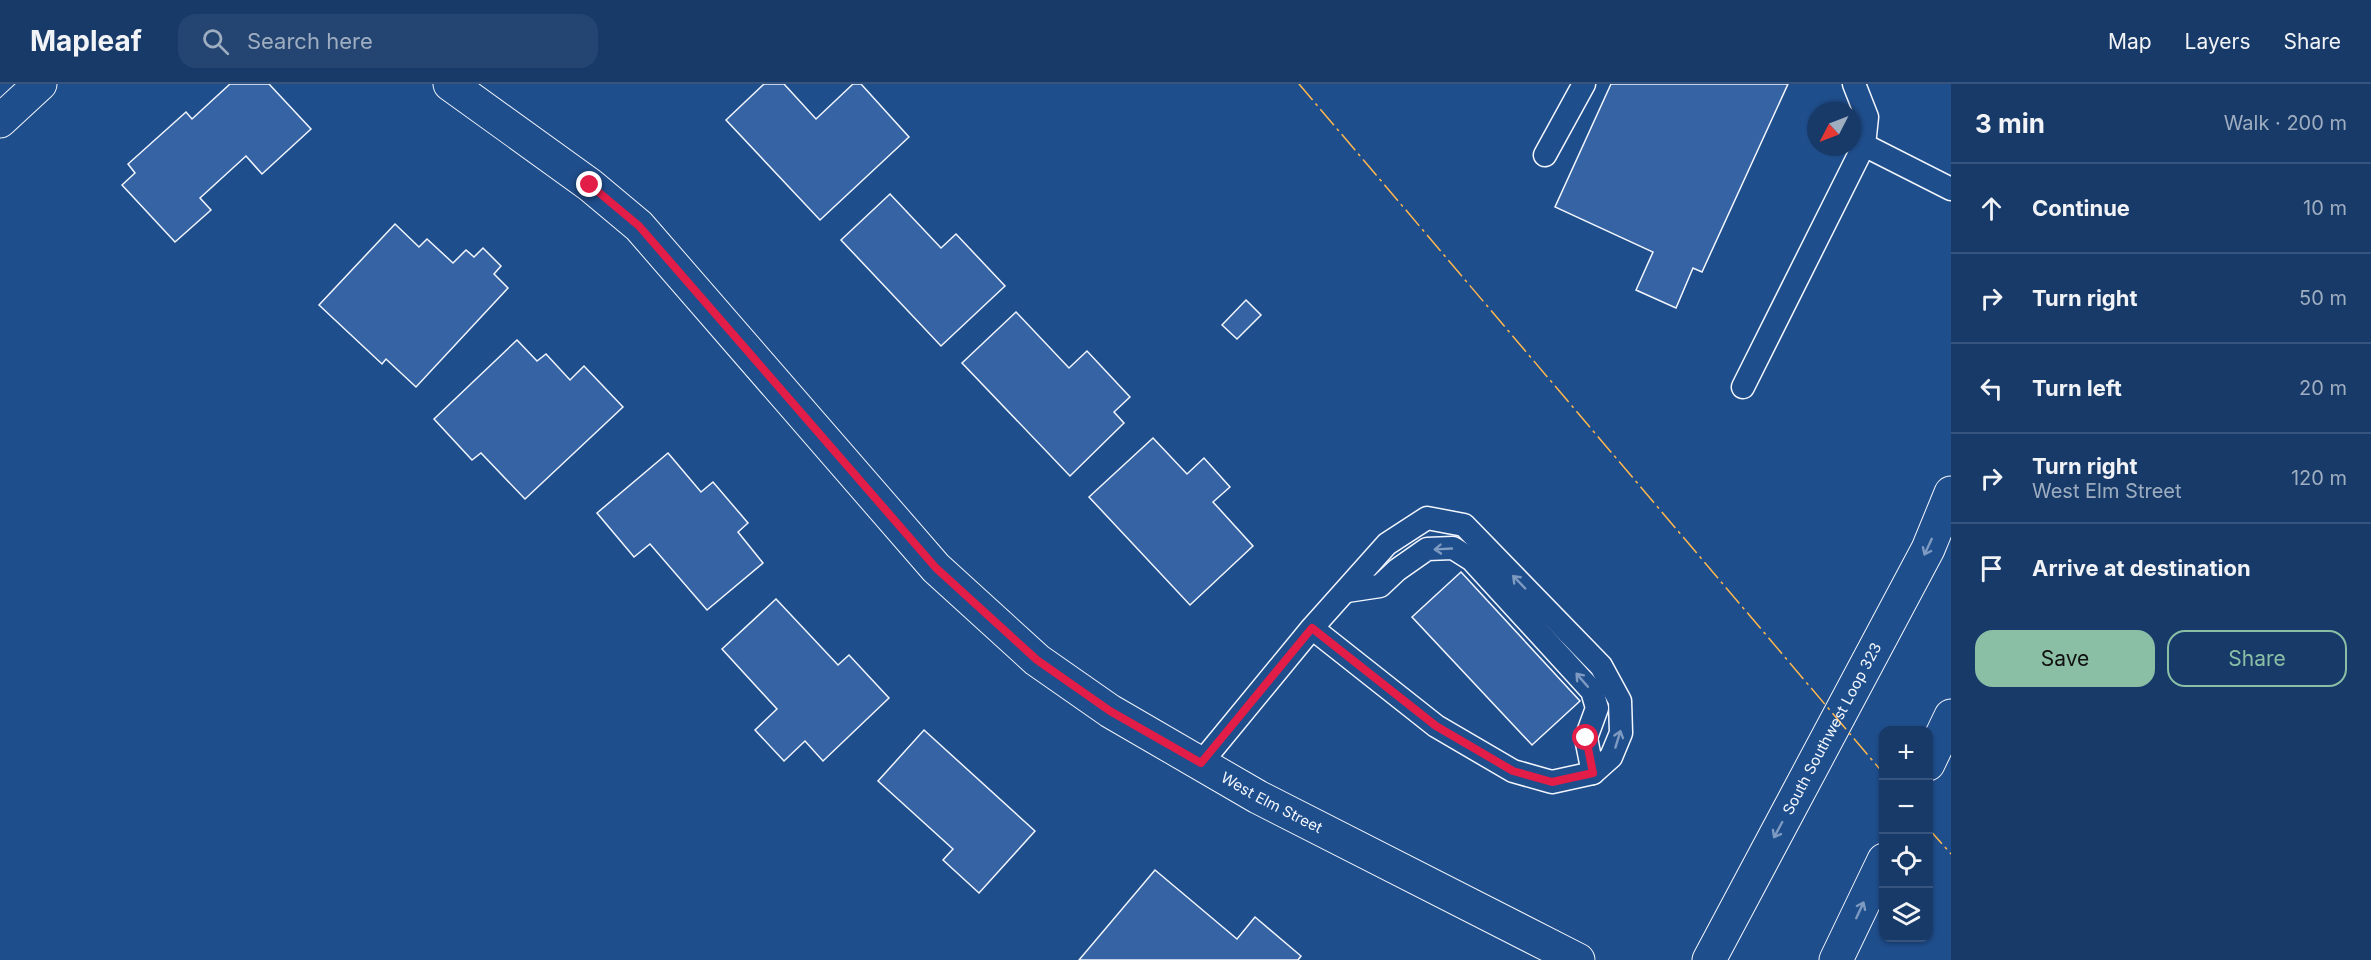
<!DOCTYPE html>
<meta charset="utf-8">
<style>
body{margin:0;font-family:Inter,sans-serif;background:#244571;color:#f1f3f6}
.controls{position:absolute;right:18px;bottom:18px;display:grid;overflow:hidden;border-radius:12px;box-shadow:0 2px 4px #0004}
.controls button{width:54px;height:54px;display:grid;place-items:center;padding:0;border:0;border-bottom:2px solid #36547d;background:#173a69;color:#f1f3f6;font:30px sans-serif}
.compass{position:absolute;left:1807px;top:18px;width:54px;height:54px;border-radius:50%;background:#173a69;box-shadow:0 2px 4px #0004;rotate:228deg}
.stop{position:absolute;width:18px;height:18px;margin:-14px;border:4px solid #e11d48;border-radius:50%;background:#fff}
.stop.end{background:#e11d48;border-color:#fff;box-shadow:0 2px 6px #0008}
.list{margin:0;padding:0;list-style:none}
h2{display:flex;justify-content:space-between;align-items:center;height:78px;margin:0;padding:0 24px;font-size:26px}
h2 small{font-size:20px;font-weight:400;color:#9eadc0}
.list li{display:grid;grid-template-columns:39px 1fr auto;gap:18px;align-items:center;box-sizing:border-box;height:90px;padding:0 24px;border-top:2px solid #36547d}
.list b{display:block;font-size:22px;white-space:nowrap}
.list p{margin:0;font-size:20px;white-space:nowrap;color:#9eadc0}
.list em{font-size:20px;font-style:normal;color:#9eadc0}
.actions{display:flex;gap:12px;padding:18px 24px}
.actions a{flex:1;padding:14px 0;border:2px solid #8abfa5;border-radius:18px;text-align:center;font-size:21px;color:#8abfa5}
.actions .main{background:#8abfa5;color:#111}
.icon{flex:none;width:33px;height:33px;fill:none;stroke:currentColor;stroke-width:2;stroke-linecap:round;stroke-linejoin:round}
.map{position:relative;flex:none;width:1951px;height:876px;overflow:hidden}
header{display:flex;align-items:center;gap:36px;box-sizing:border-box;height:84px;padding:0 30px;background:#173a69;border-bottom:2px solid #36547d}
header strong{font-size:28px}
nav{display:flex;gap:33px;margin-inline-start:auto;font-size:21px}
.search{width:420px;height:54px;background:#244571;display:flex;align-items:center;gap:15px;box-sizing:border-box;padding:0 21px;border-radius:18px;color:#9eadc0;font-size:22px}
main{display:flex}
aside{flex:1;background:#173a69}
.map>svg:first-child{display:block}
.building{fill:#3563a3;stroke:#f2f6ff;stroke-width:1.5}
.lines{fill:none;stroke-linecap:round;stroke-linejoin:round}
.service-casing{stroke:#f2f6ff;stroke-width:25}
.minor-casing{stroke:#f2f6ff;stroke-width:35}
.trunk-casing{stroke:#f2f6ff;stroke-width:35}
.service{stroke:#1f4e8c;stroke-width:22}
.minor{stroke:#1f4e8c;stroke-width:33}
.trunk{stroke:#1f4e8c;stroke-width:33}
.power{stroke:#ffb74d;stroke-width:1.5;stroke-dasharray:21 4.5 3 4.5;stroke-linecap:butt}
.oneway{stroke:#7e9ac0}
.route{stroke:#e11d48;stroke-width:8}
.labels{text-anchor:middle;stroke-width:4.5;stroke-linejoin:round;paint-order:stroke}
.street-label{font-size:15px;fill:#f2f6ff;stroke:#1f4e8c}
</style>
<header>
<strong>Mapleaf</strong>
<div class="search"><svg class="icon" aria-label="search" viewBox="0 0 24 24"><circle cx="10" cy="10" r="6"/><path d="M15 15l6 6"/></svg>Search here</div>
<nav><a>Map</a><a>Layers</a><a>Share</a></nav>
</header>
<main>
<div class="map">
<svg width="1951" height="876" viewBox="0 0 1951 876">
<rect width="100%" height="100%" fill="#1f4e8c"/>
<!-- building -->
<g class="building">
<polygon points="230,0 269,0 311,45 262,90 246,72 200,114 211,126 175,158 122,101 135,89 128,80 186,28 192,35"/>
<polygon points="764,0 784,0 816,35 853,0 861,0 909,53 820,136 726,36"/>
<polygon points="1611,0 1788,0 1702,188 1693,184 1676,224 1636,206 1653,168 1555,123"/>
<polygon points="890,110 941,164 956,150 1005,202 941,262 841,156"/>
<polygon points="395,140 419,163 427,155 453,179 466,166 474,173 483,164 501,182 494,190 508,204 416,303 386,275 382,280 319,221"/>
<polygon points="1246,216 1261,231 1237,255 1222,241"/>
<polygon points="1016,228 1069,284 1087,267 1130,313 1114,328 1124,339 1070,392 962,279"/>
<polygon points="517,256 537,277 546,270 570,296 584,282 623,323 525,415 481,369 472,376 434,335"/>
<polygon points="1153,354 1187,390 1204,374 1230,403 1213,418 1253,462 1190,521 1089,413"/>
<polygon points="668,369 701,408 713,398 748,439 738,448 763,479 707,526 650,460 634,473 597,429"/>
<polygon points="1461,488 1580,617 1532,661 1412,533"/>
<polygon points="776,515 838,581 849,571 889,614 823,677 805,657 784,677 755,646 777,625 722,565"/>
<polygon points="924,646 1035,747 979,809 943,776 953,765 878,697"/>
<polygon points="1155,786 1237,855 1255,833 1301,872 1298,876 1079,876"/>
</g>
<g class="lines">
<!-- service casing -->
<g class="service-casing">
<g id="service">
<polyline points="1864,61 1951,105"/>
<polyline points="1545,71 1584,0"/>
<polyline points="1743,303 1864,61 1867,33 1854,0"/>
<polyline points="1347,507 1380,502 1397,486 1427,465 1453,464 1472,476 1592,607 1597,624 1586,654 1593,689"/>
<polyline points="1201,679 1312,544 1387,460 1427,434 1464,441 1601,582 1620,617 1621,649 1611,673 1593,689 1552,698 1513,687 1436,642 1312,544"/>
</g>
</g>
<!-- minor casing -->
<g class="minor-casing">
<g id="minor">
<path id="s1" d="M450,0L590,101L639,142L936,484L1037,576L1110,627L1258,713L1578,876"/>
<polyline points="0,37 40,0"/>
</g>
</g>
<!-- trunk casing -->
<g class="trunk-casing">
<g id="trunk">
<polyline points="1928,680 1951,632"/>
<path id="s2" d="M1709,876L1928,465L1951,409"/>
<polyline points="1836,876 1884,776"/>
</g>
</g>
<!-- service -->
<use href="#service" class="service"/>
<!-- minor -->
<use href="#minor" class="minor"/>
<!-- trunk -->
<use href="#trunk" class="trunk"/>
<!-- power -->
<g class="power">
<polyline points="1299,0 1884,690"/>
<polyline points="1928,744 1951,770"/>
</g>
</g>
<!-- one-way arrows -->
<defs><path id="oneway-shaft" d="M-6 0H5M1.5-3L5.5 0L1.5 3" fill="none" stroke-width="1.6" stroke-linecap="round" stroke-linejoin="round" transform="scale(1.5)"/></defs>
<g class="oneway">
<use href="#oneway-shaft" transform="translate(1928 463) rotate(115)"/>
<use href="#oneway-shaft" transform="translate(1443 465) rotate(177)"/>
<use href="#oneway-shaft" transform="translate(1519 498) rotate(-134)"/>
<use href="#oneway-shaft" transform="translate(1582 596) rotate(-131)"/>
<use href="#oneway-shaft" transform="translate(1618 655) rotate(-73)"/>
<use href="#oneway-shaft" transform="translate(1778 746) rotate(118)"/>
<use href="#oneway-shaft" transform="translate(1860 826) rotate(-65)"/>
</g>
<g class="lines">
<!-- route -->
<polyline class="route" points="590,101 639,142 936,484 1037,576 1110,627 1201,679 1312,544 1436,642 1513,687 1552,698 1593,689 1586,654"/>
</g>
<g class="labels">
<!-- street labels -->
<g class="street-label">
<text dy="5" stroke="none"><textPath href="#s2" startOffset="262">South Southwest Loop 323</textPath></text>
<text dy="5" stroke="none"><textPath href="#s1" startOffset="1101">West Elm Street</textPath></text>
</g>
</g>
</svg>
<div class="controls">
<button>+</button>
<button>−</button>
<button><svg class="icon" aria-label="locate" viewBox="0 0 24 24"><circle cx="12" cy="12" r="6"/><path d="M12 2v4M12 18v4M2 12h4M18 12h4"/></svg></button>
<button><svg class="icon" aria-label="layers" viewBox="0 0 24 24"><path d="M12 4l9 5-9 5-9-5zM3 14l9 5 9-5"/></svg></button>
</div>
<svg class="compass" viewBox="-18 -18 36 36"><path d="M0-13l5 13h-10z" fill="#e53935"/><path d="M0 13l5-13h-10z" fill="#9eadc0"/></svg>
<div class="stop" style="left:1586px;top:654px"></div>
<div class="stop end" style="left:590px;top:101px"></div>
</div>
<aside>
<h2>3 min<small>Walk · 200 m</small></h2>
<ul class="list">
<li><svg class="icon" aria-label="ahead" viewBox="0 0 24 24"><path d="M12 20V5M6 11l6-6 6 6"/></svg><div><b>Continue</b></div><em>10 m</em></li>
<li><svg class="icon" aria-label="right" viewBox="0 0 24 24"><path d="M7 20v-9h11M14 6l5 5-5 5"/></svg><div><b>Turn right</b></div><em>50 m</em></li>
<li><svg class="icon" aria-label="left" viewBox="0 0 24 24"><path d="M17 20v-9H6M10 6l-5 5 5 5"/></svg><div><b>Turn left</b></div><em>20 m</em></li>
<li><svg class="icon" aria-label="right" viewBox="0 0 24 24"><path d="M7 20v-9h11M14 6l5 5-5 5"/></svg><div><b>Turn right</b><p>West Elm Street</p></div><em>120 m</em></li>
<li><svg class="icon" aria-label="arrive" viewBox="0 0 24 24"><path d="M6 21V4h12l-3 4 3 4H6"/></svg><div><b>Arrive at destination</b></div></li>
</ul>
<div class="actions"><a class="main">Save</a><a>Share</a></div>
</aside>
</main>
